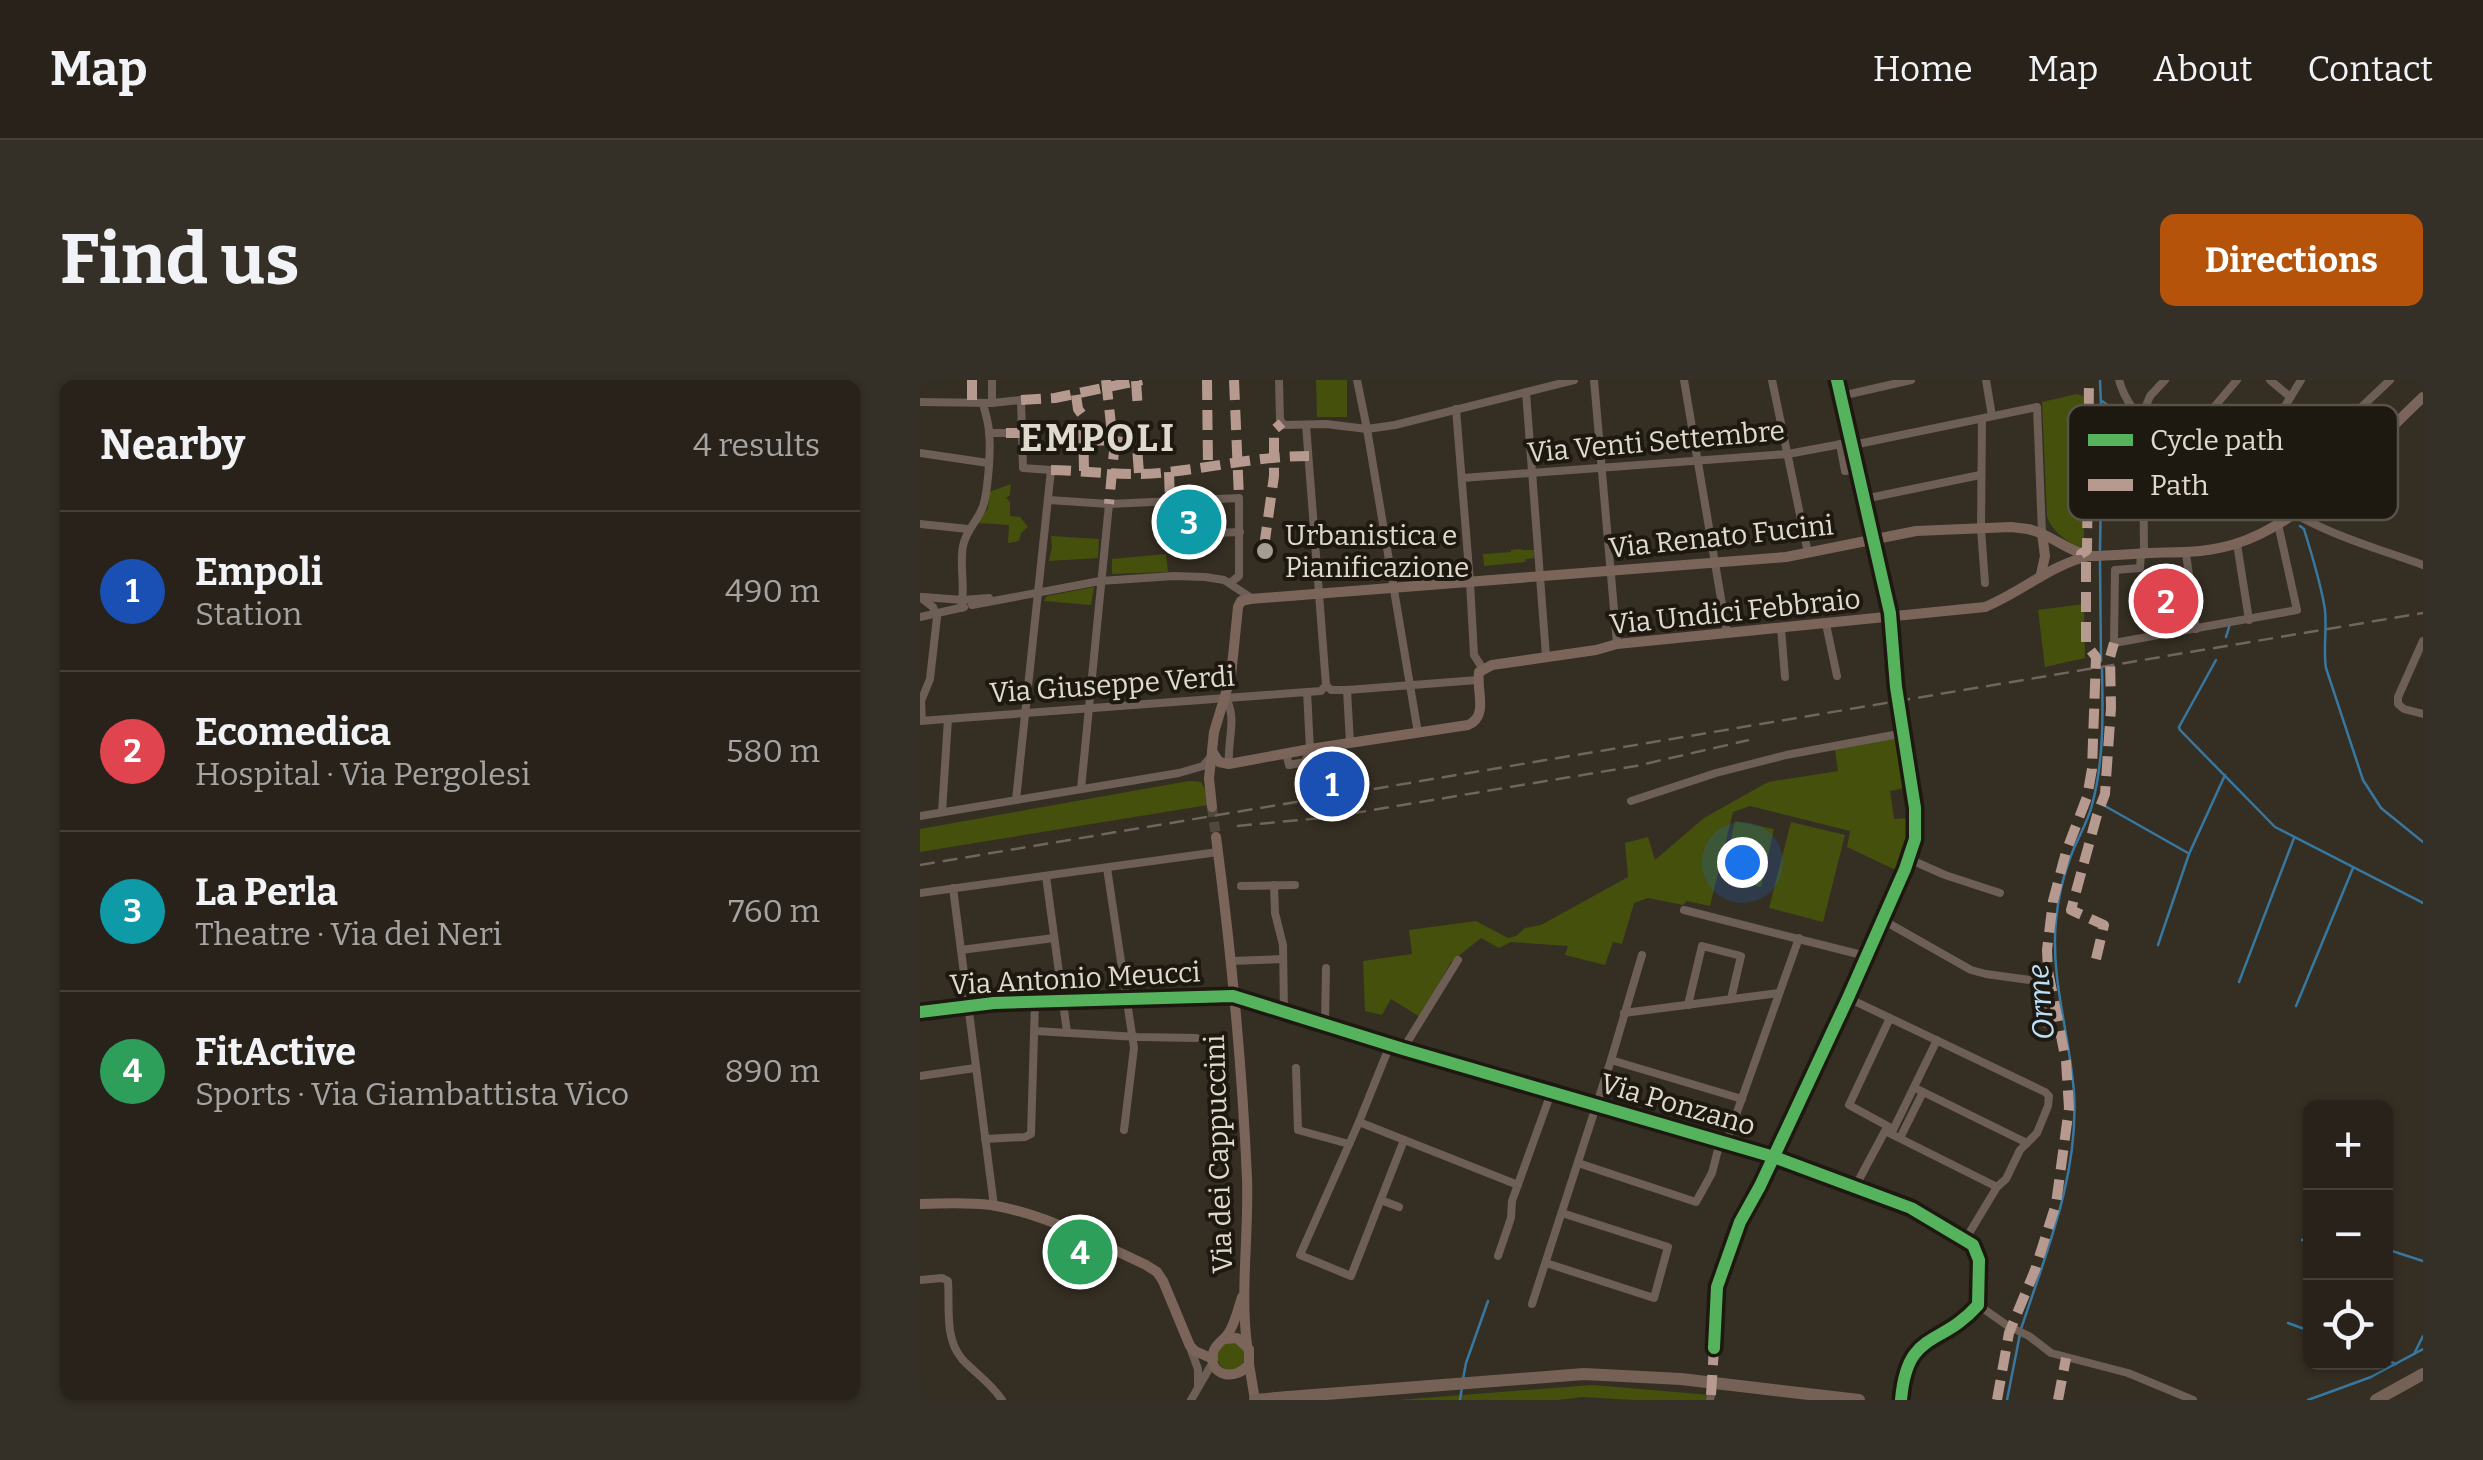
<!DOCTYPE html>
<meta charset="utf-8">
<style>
body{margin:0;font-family:Bitter,serif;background:#342f27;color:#f1f3f6}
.controls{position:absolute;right:30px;bottom:30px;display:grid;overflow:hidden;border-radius:15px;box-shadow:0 2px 8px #0004}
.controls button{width:90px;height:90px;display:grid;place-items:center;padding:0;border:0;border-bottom:2px solid #443f39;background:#28221a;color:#f1f3f6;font:50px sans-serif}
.you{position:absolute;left:822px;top:482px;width:35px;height:35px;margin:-25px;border:8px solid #fff;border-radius:50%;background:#1a73e8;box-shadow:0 0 0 15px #1a73e833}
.badge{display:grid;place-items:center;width:65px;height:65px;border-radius:50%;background:#b45309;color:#fff;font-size:32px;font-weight:700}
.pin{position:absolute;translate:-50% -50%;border:5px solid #fff;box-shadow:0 2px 10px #0006}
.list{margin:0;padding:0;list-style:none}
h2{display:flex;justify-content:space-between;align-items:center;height:130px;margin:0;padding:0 40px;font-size:42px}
h2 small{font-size:32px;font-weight:400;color:#a5a4a2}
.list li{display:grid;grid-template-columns:65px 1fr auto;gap:30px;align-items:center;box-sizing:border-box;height:160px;padding:0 40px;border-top:2px solid #443f39}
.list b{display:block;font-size:38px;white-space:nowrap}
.list p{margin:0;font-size:32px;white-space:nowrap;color:#a5a4a2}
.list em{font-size:32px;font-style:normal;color:#a5a4a2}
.icon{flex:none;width:55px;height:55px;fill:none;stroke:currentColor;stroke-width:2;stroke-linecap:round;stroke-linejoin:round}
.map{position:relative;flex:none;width:1503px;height:1020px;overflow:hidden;border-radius:15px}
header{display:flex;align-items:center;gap:60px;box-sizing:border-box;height:140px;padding:0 50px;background:#28221a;border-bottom:2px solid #443f39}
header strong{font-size:48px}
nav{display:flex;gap:55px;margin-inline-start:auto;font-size:35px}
.intro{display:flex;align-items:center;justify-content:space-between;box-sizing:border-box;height:240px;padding:0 60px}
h1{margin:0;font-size:70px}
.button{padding:25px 45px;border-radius:15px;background:#b45309;color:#fff;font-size:35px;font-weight:700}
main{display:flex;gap:60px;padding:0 60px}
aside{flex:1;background:#28221a;border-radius:15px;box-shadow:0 2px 8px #0004}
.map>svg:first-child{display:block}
.green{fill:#45500d}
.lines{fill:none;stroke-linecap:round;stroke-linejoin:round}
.stream{stroke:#3878a0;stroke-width:2.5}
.minor-tunnel{stroke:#4f483c;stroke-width:8;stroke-dasharray:8 4;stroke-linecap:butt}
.major-tunnel{stroke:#4f483c;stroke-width:10;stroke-dasharray:10 5;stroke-linecap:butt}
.minor{stroke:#6d5e56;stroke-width:8}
.major{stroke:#7b655b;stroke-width:10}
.highway{stroke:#766156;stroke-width:12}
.rail{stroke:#6f645e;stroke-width:2.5;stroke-dasharray:15 8;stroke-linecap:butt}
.highway-bridge{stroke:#766156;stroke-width:12}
.quiet{stroke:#b69a8f;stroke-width:10;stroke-dasharray:20 10;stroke-linecap:butt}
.cycleway-casing{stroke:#1e1910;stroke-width:19}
.cycleway{stroke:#56b35d;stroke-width:12}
.poi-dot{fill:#a49d92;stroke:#1e1910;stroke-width:4}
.labels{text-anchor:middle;stroke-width:8;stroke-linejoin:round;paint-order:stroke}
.street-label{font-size:28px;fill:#e0d9cd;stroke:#1e1910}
.poi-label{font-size:28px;fill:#e0d9cd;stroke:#1e1910;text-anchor:start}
.water-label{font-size:30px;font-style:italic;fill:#bce0fa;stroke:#1e1910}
.district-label{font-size:38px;font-weight:bold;letter-spacing:2.5px;fill:#e0d9cd;stroke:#1e1910}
.key{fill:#1e1910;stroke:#585349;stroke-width:2.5}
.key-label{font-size:28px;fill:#e0d9cd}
</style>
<header>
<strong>Map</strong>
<nav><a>Home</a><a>Map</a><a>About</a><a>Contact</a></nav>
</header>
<div class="intro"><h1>Find us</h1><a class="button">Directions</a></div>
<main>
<aside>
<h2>Nearby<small>4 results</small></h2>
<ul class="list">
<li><span class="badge" style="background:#1a4fb4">1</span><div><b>Empoli</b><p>Station</p></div><em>490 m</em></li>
<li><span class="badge" style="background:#e0444e">2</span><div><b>Ecomedica</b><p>Hospital · Via Pergolesi</p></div><em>580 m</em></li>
<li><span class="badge" style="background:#0f9aa8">3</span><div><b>La Perla</b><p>Theatre · Via dei Neri</p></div><em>760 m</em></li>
<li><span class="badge" style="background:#2e9e5b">4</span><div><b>FitActive</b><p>Sports · Via Giambattista Vico</p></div><em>890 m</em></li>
</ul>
</aside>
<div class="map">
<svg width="1503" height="1020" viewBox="0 0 1503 1020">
<rect width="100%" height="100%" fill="#352e23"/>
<!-- green -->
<g class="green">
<polygon points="396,0 427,0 427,37 397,37"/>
<path d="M1157,14L1163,16L1164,169C1149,164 1131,151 1127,136L1122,22Z"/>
<polygon points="91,104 90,115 86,118 90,122 90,136 100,137 108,147 101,153 99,161 88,163 89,145 58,143 68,128 69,112"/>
<polygon points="131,156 179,159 178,178 129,181 132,167"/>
<polygon points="601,169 602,170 614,170 614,178 606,179 605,182 564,186 563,174 591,172 591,170"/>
<polygon points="246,174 248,192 192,194 192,179"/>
<polygon points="174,207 171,225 124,221 127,216"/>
<polygon points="1164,224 1165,278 1125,287 1118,230"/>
<path d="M977,358L984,408L970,411L974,439L990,438C991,457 985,473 978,491L927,467L930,451L830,426L813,432L790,526L767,521L763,525L728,518L714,523L702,564L693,562L685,585L645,575L648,566L591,562L579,568L561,558L531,582L500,637L471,619L462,635L445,631L443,581L492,574L489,550L556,541L588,558L596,556L605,548L621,545L708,497L705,463L728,457L735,480L784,438L848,402L918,391L915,370Z"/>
<polygon points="269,401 281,402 286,411 288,425 0,472 0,449"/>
<polygon points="815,441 854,449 841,507 802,498"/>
<polygon points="871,442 925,455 903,542 849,528"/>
<circle cx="311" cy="976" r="14"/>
<polygon points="672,1005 791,1015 790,1020 714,1020 662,1017 638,1020 478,1020"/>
</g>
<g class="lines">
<!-- stream -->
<g class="stream">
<polyline points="1180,0 1182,52 1180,170"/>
<path d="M1182,21C1199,32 1208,51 1227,58"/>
<polyline points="1230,60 1324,104 1363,133"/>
<path d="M1380,146L1384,149C1392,176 1401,203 1405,230C1407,250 1403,269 1406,288L1443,400L1461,428L1503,462"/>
<polyline points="1180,181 1181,281"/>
<polyline points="1306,257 1310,244"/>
<polyline points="1296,280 1259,347 1260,350 1355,447 1503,523"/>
<polyline points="1185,426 1268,473"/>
<polyline points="1238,565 1269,474 1305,395"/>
<polyline points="1319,602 1374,458"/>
<polyline points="1376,626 1433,488"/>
<polyline points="1382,860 1390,857"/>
<polyline points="1466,869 1503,881"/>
<polyline points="1368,943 1390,951"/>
<path d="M1101,949C1126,873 1159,795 1154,713C1150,656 1130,598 1136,540C1138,520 1142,500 1149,481C1155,462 1167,445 1172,425C1184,381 1183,334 1182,289"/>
<polyline points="1494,974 1503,956"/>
<polyline points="1466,980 1476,984"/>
<polyline points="543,999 546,983 568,921"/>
<polyline points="540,1020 542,1007"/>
<polyline points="1087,1020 1100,954"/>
<polyline points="1388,1020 1451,997 1503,969"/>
</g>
<!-- minor-tunnel -->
<polyline class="minor-tunnel" points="976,307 981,336"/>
<!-- major-tunnel -->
<polyline class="major-tunnel" points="292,427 296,457"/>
<!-- minor -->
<g class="minor">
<polyline points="359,0 360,40 364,45 406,44 447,49 437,0"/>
<polyline points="674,0 697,264"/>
<polyline points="764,0 807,254"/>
<polyline points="852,0 888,173"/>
<polyline points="917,0 970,233 976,307"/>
<polyline points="1066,0 1072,36"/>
<path d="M1199,0C1216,62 1289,72 1336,105"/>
<polyline points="1350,0 1370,17"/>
<path d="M1381,0L1334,77C1323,134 1463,169 1503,185"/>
<polyline points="606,12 626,276"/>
<polyline points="921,16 991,0"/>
<polyline points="0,22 72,23 101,20 103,88 131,90 96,420"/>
<polyline points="72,23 72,0"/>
<polyline points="536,29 550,202 554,275 563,289"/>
<polyline points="1221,38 1230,16 1245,0"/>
<polyline points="1062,39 1061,149 1065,203"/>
<polyline points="1355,44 1396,70 1470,0"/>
<polyline points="386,45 406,305"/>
<polyline points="69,53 86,53"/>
<polyline points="920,64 925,91 937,89"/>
<polyline points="933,65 1117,27 1122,153"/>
<polyline points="1266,68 1295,26 1317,0"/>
<polyline points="0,73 68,83"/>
<polyline points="542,98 868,74 932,62"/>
<polyline points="1224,114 1263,113 1301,105"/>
<polyline points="291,119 294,153 320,152"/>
<polyline points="944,119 1060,95"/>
<polyline points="129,120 189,124 319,118 319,196 310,203"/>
<polyline points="0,144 48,149"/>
<polyline points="1317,164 1329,240"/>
<polyline points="1224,173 1223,66 1227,62"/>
<polyline points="1266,173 1276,249"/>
<polyline points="1221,174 1220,188 1195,190 1194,263 1377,230 1358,144"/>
<polyline points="0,217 13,227 17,237 10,299 1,321 2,341"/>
<polyline points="3,217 43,220 69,218"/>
<polyline points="52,225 180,201 254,196 285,197 304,200 333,219"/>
<path d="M41,228C46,208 39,186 43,166C46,151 55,144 61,131C68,118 71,69 69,53C69,43 65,33 63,23"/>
<polyline points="0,237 44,227"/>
<polyline points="906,244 917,296"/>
<polyline points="861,248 865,297"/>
<polyline points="1503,261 1478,317 1478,324 1484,329 1503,334"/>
<polyline points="427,310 430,363"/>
<path d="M305,317C318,337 307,361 309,384"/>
<polyline points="0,341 387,312"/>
<polyline points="498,353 447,49 475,45 654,0"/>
<polyline points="366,373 369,385 385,382 390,369 387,312 401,311 406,305 411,310 427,310 558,300"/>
<polyline points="161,409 189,124"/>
<polyline points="711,421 796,393 866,375 984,353"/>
<polyline points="22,432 28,339"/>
<polyline points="0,436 259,393 283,386 290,378"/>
<polyline points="989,479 1025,495 1080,513"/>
<polyline points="187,488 214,668 204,750"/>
<polyline points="126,496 147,652"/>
<polyline points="354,505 355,533 363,565 364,632"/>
<polyline points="321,506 375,505"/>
<polyline points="33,508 74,826"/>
<polyline points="0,513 298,472"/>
<polyline points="764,530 946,576"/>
<polyline points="961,539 1051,590 1066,594 1117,601 1126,644"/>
<polyline points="41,570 134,558"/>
<polyline points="311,581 363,579"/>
<polyline points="928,618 1125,712 1129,716 1128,726 1117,753 1100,770 1086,799 1077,807 1045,860"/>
<polyline points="768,625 782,566 821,576 811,619"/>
<path d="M0,632L74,623L313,616L483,669L854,777L991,828L1053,865L1059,880L1058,925C1020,968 987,949 981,1020"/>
<polyline points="704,633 859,613"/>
<polyline points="970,638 929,725 973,749"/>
<polyline points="405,644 406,588"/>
<polyline points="115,651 218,657 276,658"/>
<polyline points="470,665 439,742 380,875 431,896 484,760"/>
<polyline points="483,669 538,580"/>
<polyline points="691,680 822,719"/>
<polyline points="376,688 378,750 429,764"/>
<polyline points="0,696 55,688"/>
<polyline points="995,708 1107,763"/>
<polyline points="439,742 598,805"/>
<polyline points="973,750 1017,660"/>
<polyline points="980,758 1003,712"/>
<polyline points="65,759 105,757 111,754 115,622"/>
<polyline points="806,763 879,558"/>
<polyline points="658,783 776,822 792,793 800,762"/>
<polyline points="935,807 965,751 1077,807"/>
<polyline points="461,820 479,827"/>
<polyline points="578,876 591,838 592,821 631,713"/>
<polyline points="626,883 734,918 748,867 642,833"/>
<path d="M0,900L22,898L28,901C30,926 24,958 42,979C55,993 71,1003 82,1020"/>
<polyline points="612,924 691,680 722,575"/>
<polyline points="1058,925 1088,946 1109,956 1131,973 1208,993 1273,1020"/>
<polyline points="794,968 797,907 820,842 840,806 928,618 989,479 995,459 996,441 981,336"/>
<polyline points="271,970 278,989 278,1005"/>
<polyline points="271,1020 293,982"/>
<polyline points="790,1020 791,1015"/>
</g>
<!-- major -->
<g class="major">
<path d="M1169,176C1146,170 1130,154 1108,149L1091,147L996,151L866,177L330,219L321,221L318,227L311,296L294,352L292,371L299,382L309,384L390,369L548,345C569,336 556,311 559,292L572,285L676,270L697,264L1065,227C1102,212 1130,185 1169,176C1189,176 1210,174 1231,173C1259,172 1287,173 1315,164C1385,143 1451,66 1503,17"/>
<polyline points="1121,194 1125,176 1122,153"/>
<polyline points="292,372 289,398 292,427"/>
<path d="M296,457C311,570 322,684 327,798C329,854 320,910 327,965"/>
<path d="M0,824C24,823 48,822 71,825C126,834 176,862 226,885L237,892L243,901L270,966L275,971L293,979"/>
<path d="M305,959L317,958L329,969V984C316,1002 288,996 293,973C295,964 303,961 308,954C315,944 318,929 322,917"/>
<polyline points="329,984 335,1020"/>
</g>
<!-- highway -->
<g class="highway">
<polyline points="368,1017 664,994 761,999 939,1020"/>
<polyline points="1456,1020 1503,994"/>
</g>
<!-- rail -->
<g class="rail">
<polyline points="317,446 411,437 716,386 829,360"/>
<polyline points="0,485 1503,233"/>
</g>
<!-- highway-bridge -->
<polyline class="highway-bridge" points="335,1020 368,1017"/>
<!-- quiet -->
<g class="quiet">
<polyline points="52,0 52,22"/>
<polyline points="186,0 194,71 189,124"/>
<polyline points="287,0 288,86"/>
<polyline points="314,0 319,118"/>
<polyline points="216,1 218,30"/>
<polyline points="156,15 158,29 163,36 164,91"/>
<polyline points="101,20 135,18 222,0"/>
<polyline points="86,53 101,53"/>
<path d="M164,61C182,61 200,58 217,67L219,93"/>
<path d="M131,90C170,91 210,97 249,92C296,87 341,76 389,76"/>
<polyline points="249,92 250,122"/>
<polyline points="344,167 354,96 354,50 362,43"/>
<polyline points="1176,579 1184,545 1151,530 1177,435 1185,414 1191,328 1190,277 1194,263"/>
<polyline points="791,1015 794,968"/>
<polyline points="1077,1020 1089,953 1115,890 1136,824 1149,728 1146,681 1128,591 1127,570 1133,521 1146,472 1167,417 1172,389 1176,277 1166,264 1166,181 1161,178 1161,174 1167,170 1169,0"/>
<polyline points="1138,1020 1146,978"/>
</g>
<!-- cycleway casing -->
<g class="cycleway-casing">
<g id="cycleway">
<path d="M0,632L74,623L313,616L483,669L854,777L991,828L1053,865L1059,880L1058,925C1020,968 987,949 981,1020"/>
<polyline points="794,968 797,907 820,842 840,806 928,618 985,489 995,459 995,428 976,307 970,233 917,0"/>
</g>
</g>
<!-- cycleway -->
<use href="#cycleway" class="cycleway"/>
</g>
<!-- markers -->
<circle class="poi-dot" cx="345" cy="171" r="10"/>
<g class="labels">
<!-- street labels -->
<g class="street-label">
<text transform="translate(736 61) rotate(-5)" y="10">Via Venti Settembre</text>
<text transform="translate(801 156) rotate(-6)" y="10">Via Renato Fucini</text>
<text transform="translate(815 231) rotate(-6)" y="10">Via Undici Febbraio</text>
<text transform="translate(192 304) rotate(-4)" y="10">Via Giuseppe Verdi</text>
<text transform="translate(155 598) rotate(-3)" y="10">Via Antonio Meucci</text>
<text transform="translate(758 724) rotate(16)" y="10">Via Ponzano</text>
<text transform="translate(298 774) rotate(-92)" y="10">Via dei Cappuccini</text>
</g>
<!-- poi labels -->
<g class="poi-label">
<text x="365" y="165">Urbanistica e<tspan x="365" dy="32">Pianificazione</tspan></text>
</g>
<!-- water labels -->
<g class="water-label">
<text transform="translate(1121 622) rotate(-95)" y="10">Orme</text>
</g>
<!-- district labels -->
<g class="district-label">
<text x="178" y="71">EMPOLI</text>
</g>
</g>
<!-- legend -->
<rect x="1148" y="25" width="330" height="115" rx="15" class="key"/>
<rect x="1168" y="54" width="45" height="12" fill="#56b35d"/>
<rect x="1168" y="99" width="45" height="12" fill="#b69a8f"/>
<g class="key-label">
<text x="1230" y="70">Cycle path</text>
<text x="1230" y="115">Path</text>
</g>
</svg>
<div class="controls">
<button>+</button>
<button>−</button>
<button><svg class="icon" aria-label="locate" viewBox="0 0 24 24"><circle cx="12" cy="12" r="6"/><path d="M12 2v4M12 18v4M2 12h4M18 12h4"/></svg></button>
</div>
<div class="you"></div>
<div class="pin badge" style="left:412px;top:404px;background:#1a4fb4">1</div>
<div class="pin badge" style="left:1246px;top:221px;background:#e0444e">2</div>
<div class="pin badge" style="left:269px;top:142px;background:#0f9aa8">3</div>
<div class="pin badge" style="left:160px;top:872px;background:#2e9e5b">4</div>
</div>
</main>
